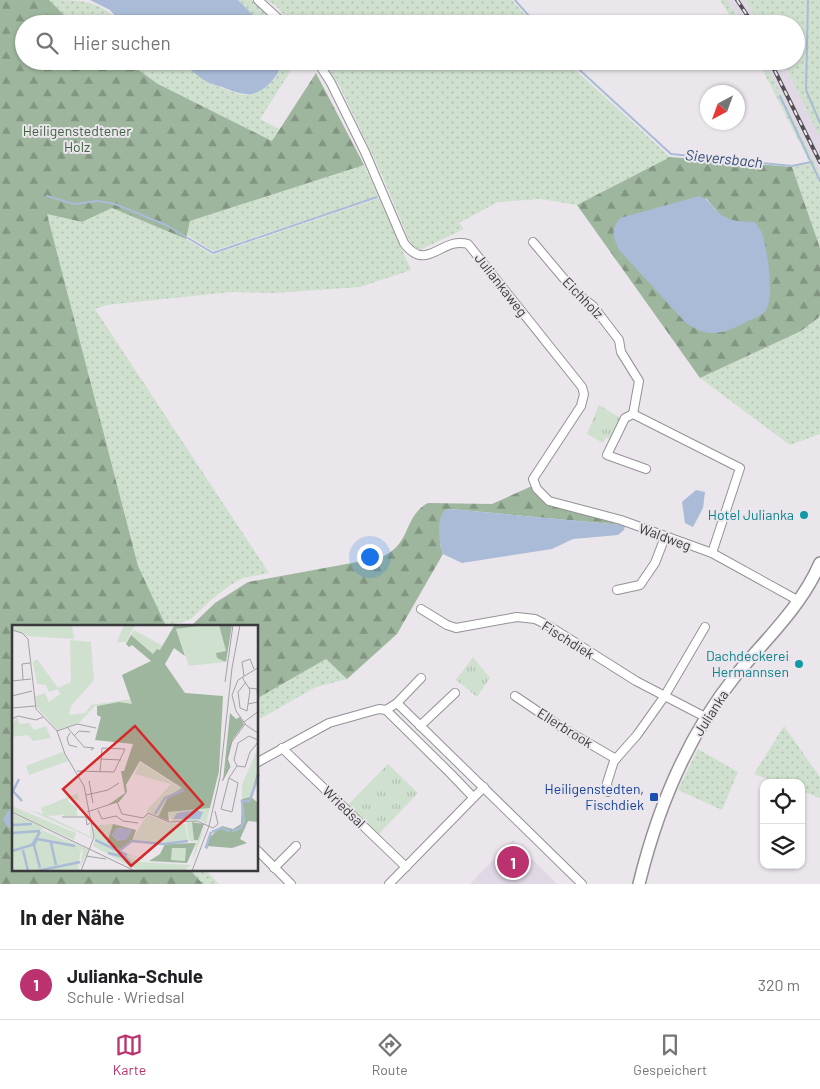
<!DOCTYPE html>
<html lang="de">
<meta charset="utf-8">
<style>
body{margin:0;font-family:Barlow,sans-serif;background:#f6f6f6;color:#202124}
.controls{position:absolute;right:15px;bottom:15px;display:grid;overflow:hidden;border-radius:10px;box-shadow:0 1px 4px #0004}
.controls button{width:45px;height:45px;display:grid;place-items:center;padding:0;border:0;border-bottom:1px solid #e0e0e0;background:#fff;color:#202124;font:25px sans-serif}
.compass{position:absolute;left:700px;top:85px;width:45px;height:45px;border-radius:50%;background:#fff;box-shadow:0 1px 4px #0004;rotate:221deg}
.you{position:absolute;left:369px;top:556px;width:18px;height:18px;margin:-12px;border:4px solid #fff;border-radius:50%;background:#1a73e8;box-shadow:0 0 0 8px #1a73e833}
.badge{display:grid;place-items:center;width:32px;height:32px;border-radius:50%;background:#bb326f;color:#fff;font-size:16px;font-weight:700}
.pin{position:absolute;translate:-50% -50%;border:2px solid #fff;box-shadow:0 1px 5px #0006}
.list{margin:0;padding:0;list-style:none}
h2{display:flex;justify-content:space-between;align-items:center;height:65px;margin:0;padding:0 20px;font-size:21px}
h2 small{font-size:16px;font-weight:400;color:#757577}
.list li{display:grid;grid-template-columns:32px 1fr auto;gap:15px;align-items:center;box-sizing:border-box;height:70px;padding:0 20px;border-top:1px solid #e0e0e0}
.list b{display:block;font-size:19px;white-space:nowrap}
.list p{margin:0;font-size:16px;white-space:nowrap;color:#757577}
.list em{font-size:16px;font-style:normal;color:#757577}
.icon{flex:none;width:28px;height:28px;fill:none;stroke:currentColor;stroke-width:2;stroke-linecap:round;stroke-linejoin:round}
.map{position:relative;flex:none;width:820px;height:884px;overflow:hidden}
.search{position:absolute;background:#fff;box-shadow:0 1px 4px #0004;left:15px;right:15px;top:15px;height:55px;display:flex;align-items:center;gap:12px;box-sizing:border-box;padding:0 18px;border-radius:28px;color:#757577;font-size:19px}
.sheet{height:135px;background:#fff}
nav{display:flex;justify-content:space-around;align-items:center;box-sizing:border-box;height:70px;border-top:1px solid #e0e0e0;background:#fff;font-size:14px;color:#757577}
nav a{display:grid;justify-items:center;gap:2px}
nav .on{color:#bb326f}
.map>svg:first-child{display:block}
.built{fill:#e0d8e4}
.grass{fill:url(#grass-dots)}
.forest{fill:url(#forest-firs);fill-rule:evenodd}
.park{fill:url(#park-tufts)}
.water{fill:#a9bbd6}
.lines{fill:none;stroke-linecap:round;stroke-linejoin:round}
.stream{stroke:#a9bbd6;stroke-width:2}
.street-casing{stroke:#959197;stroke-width:10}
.secondary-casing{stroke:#959197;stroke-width:14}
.street{stroke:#fff;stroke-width:8}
.secondary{stroke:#fff;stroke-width:11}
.rail-casing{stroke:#525053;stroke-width:4}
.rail{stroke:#eae6ec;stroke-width:2;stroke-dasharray:5.5;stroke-linecap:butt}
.culture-dot{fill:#0f9aa8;stroke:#eae6ec;stroke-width:2}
.transit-dot{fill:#1a4fb4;stroke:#eae6ec;stroke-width:2}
.labels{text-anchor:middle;stroke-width:4;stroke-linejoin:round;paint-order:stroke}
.park-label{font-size:14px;fill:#3d623d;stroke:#eae6ec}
.street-label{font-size:14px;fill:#3a393b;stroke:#eae6ec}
.culture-label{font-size:14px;fill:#0d838f;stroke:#eae6ec;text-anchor:end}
.transit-label{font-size:14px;fill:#164399;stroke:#eae6ec;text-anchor:end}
.water-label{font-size:15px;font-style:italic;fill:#344e76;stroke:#eae6ec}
.inset-river{fill:none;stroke:#a9bbd6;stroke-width:2.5}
.inset-road{fill:none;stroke:#a4a1a5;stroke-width:1}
.view{fill:#d62828;fill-opacity:0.15;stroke:#d62828;stroke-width:2.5}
.inset-edge{fill:none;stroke:#3a393b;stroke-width:2.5}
</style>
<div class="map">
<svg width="820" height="884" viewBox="0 0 820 884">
<defs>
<pattern id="grass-dots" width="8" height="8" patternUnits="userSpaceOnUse" patternTransform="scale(1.25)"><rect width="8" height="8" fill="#d0e0cf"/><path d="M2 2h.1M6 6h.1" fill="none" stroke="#b3c1b3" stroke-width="1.8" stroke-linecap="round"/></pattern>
<pattern id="forest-firs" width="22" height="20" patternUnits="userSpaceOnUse" patternTransform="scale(1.25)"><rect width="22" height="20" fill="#9eb69d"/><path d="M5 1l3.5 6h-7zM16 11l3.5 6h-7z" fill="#829581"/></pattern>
<pattern id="park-tufts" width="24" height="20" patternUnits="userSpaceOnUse" patternTransform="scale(1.25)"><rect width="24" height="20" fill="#d0e0cf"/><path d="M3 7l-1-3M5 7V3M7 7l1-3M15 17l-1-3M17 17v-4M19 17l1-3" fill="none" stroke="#b3c1b3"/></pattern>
</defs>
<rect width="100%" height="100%" fill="#eae6ec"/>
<!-- built -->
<g class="built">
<polygon points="727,0 745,0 760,24 742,24"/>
<polygon points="764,61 783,61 801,97 820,138 820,174"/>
<polygon points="513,840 557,884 470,884"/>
</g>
<!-- grass -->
<g class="grass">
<path d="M49,0C82,0 99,0 122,24H73Z"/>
<polygon points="238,0 252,0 279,24 262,24"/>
<polygon points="267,0 512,0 533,24 292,24 276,6"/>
<polygon points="720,0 727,0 742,24 735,24"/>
<polygon points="745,0 820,0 820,138 783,61 796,61 796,24 760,24"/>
<polygon points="126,61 175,61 214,85 239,94 247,95 265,87 275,78 280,70 282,61 297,61 260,119 279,129 272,141 158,84"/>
<polygon points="322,61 566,61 670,157 577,205 541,199 498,202 459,223 464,229 420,250 414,247 409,240 382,175 339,85"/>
<polygon points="758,61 764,61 767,66 820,174 820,248 792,167 810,163"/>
<polygon points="364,165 378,196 213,251 187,235 190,221"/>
<polygon points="379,198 411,270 360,287 274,293 231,292 107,305 95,309 269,573 243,578 229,586 211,600 190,620 166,626 138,567 47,214 82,222 112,208 186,239 212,255"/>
<polygon points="820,315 820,434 790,445 700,378 801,331"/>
<polygon points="326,659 347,679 316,687 258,720 258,698"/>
<polygon points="784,726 820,777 820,798 801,791 801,783 778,783 754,774"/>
<polygon points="698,749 738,772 722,810 678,790"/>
<polygon points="190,870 206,870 219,884 203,884"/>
</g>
<!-- forest -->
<g class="forest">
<polygon points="0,0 49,0 73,24 24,24 24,61 126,61 158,84 272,141 316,73 364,165 190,221 186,239 112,208 82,222 47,214 138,566 166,626 14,626 14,807 7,813 7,826 14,829 14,870 190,870 203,884 0,884"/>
<path d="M670,157L792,167L820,248V315L818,318L801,331L700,378L577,205ZM706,198L720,215L733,221L697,330Z"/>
<path d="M532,486L539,498L549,504L622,525L450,509L444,511L440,544L443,554L397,634L347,679L326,659L258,698V626H184L192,625L215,603L248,582L379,558C413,545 402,517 428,503L492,504Z"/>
</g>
<!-- park -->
<g class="park">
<polygon points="599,405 622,419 611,440 606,437 603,443 587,434"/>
<polygon points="473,657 490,678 477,697 456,680"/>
<polygon points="388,764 418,793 377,836 347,806"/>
</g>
<!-- water -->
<g class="water">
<polygon points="90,0 238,0 262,24 122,24 110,10"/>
<path d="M175,61H282C280,71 276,77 269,84C252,100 241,94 222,87C216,85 210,84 204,80C195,74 186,65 175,61Z"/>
<path d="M699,196C711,200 711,207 720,214C729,222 743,221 755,222C757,226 761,230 763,235C767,252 775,295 766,310C763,315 755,318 750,320C725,333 711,340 686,323L619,250C613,236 610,231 620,218Z"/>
<polygon points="696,490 705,492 703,508 693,527 685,523 682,502"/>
<path d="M450,509L622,525L625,526L624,530L618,535L573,539L552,549L462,563L443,554C439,542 436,522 444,511Z"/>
<polygon points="14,807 14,829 7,826 3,819 7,813"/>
</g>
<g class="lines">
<!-- stream -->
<g class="stream">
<polyline points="515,0 536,24"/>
<polyline points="808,0 806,90 820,123"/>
<polyline points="570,61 671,154 792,166 811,162"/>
<polyline points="780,96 820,181"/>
<polyline points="47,196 74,204 98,201 115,204 166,225 213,253 377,197"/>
</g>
<!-- street casing -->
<g class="street-casing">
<g id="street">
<polyline points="258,0 284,24"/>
<path d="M317,61L331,83L365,152L404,243C427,274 441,236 468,244L582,387L584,394L581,406L533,479L537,489L549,501L621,520L712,553L799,601"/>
<polyline points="533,242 576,293 593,306 619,340 621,352 639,381 633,414 740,468 712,553"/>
<polyline points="633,414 625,418 607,455 646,469"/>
<polyline points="617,590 640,585 655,563 665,537"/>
<polyline points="421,609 447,625 456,628 517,617 535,619 549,626 636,681 707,718"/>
<polyline points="515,696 561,727 616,759"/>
<polyline points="397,703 421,678"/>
<polyline points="386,710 451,774 473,797"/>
<polyline points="420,726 455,693"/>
<polyline points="282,748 406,867"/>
<polyline points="258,762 329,723 379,709 386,710 397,703 582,884"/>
<polyline points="608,792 607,783 614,761 637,735 664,697 705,627"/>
<polyline points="258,851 291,884"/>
<polyline points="274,868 296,846"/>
<polyline points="389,884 484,787"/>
</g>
</g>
<!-- secondary casing -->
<g class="secondary-casing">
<path id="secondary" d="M639,884C657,810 688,735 736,675C766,639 801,607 820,563"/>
</g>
<!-- street -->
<use href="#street" class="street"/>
<!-- secondary -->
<use href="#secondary" class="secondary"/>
<!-- rail casing -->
<g class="rail-casing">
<g id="rail">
<polyline points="737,0 753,24"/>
<polyline points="770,61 820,162"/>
</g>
</g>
<!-- rail -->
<use href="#rail" class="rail"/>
</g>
<!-- markers -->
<g class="culture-dot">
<circle cx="804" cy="515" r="5"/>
<circle cx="799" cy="664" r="5"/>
</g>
<rect class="transit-dot" x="649" y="792" width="10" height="10" rx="2.5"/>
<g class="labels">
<!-- park labels -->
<g class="park-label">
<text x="77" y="136">Heiligenstedtener<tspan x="77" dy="16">Holz</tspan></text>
</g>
<!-- street labels -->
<g class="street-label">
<text transform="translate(501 285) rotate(52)" y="5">Juliankaweg</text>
<text transform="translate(583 298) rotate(46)" y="5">Eichholz</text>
<text transform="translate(665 537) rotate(20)" y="5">Waldweg</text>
<text transform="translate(568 640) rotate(32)" y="5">Fischdiek</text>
<text transform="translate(711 713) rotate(-57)" y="5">Julianka</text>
<text transform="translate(565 728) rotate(32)" y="5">Ellerbrook</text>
<text transform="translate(344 807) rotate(44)" y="5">Wriedsal</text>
</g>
<!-- culture labels -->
<g class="culture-label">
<text x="794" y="520">Hotel Julianka</text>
<text x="789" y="661">Dachdeckerei<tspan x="789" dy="16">Hermannsen</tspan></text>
</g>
<!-- transit labels -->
<g class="transit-label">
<text x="644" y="794">Heiligenstedten,<tspan x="644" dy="16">Fischdiek</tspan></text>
</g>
<!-- water labels -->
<g class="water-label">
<text transform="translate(724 159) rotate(6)" y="5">Sieversbach</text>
</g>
</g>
<!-- overview -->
<g transform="translate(12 625)">
<rect width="246" height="246" fill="#eae6ec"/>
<path d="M0,0H60L62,14L14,11L0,4ZM112,0H123L114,17H105ZM194,0H207L214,26L205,33L212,34V37L177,41L164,4ZM122,5L151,21L148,26L141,29L119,10ZM58,15L79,17L82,55L59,81L57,90L73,88L79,80L120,74L121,79L107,77L83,81L67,98L45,105L24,81L22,72L33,68L37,77L48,69L46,64L37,67L34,60L25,59L21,37L25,34L46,63L59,57ZM5,92L7,99L17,98L22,105L34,101L39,113L21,116L16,110L0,112V100ZM246,123V142L240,170L238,174L230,173V160ZM51,127L56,136L17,150L14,141ZM128,137L170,164L157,174L146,192L134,186L159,159L123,149ZM66,168L67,175L57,173L56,176L65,183V191H52L46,176ZM37,180L41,191L34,190L79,212L78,200L81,214L15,184L31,189L29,182ZM0,181L64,208L62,215L0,187ZM182,182L198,183L194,199L189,196L160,197L156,187ZM189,186L188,194H161L165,188ZM0,188L77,225L68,242L71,226L65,221L31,203L23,213L30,205L65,221L69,226L66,241L68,246H0ZM135,189L156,198L173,199L176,216L153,219L120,216ZM180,197L183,215H186L194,200L180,237L185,217L177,216L174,198ZM80,199L83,204L88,200L101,199L95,217L108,226L137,236L118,231L83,215ZM82,217L130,237L179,240L173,245L127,246L81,221ZM160,223H174L173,236L159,235Z" fill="#d0e0cf" fill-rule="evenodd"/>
<path d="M194,0L164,4L173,31L162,23L153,39L173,68L211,71L207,146L198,183L156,187L157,196L146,192L156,172L170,163L128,136L114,160L115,167L107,177L96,180L113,168L109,146H112L121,119L83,115L89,92L85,90V81L107,77L120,79L110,50L139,36L120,20L117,22L114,19L119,10L141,29L145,24L148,25L162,1ZM207,0H220L214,37L205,33L204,28L214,26ZM218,88L224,94L228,92L232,99L221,114L216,134L218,141L211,156ZM246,143V153L239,172L246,178V197L236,196L228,214L235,218L220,223L195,221L198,212L210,201L221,204L229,199L230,174L239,172ZM180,197L192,199L186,215H182ZM101,199L124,205L120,216L108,225L95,217ZM106,203L119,205L106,216L100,210ZM184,218L175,238L137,236L148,229L153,219ZM160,223H174L173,236L159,235Z" fill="#9eb69d" fill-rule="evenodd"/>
<path d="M46,176L51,189L41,191L37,180Z" fill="#d0e0cf"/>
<path d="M184,185L191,187L188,194H161L165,188ZM104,203L117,204L120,207L114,215L106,216L100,210Z" fill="#a9bbd6"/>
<path class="inset-river" d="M7,154L1,166L10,176M238,175L247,149M143,189L153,173L172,165M0,200L20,199M220,206L229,203L232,196L230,176H238M200,207L209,203L218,206M0,208L28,206M83,215L115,230M39,218L44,240M196,223L194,222L199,207M11,225L16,246M0,226L20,220L28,207M107,226L120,216L151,219L176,216M96,228L113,232L121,241M28,243L22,220L25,214L63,221M25,246L68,237"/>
<path class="inset-road" d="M0,5L10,8L16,14L24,84L45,106L53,129L72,161L82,212L69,246M247,42L226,55L220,70L224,86L234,100L247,109M232,51L230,37L238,34L242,44M230,52L238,65L235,86M11,55L10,39L18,38M0,56L19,54M213,57L221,0M234,57L226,67L228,83L235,86M0,71L20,66M236,79L246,77L245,64L237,63M0,83L23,81M0,94L6,91L24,95L31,92M232,97L247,86M55,102L72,122L82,123L79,125M45,106L65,99L84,103M58,108L55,113L57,120L65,122M62,111L67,106L78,107M246,115L237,111L226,118L222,135L225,141L233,142L238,127L243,121L244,120L247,114M89,134L109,135M65,146L102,147L113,124L90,123L88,147M217,153L209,184L220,187L226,158L217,153L225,141M77,156L81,178M210,156L218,142L215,134L219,118L233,99M74,170L96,165L107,158M86,185L90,194L104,191L111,196L126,198M0,187L123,246M75,187L105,177L110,189L131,193L136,188L157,197L185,196L201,203L206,199L203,186M50,192H74L75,200L78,198M74,231L94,234M152,246H171M180,246L197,201L208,152L220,43L228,0"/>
<path class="view" d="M123,101L191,179L119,241L51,164Z"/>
<rect width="246" height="246" class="inset-edge"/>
</g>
</svg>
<div class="controls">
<button><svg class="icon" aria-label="locate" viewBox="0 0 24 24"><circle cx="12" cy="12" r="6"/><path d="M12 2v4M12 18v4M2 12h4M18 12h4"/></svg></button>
<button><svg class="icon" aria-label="layers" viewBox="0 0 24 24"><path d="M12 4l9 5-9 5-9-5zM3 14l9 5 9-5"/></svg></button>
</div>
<svg class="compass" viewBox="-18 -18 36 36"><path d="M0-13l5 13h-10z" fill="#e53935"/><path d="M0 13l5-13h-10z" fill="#757577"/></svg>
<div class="you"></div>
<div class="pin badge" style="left:513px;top:862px">1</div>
<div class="search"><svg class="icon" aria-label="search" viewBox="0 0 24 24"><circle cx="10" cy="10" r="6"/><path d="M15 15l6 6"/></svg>Hier suchen</div>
</div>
<section class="sheet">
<h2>In der Nähe<small></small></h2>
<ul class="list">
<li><span class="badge">1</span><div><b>Julianka-Schule</b><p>Schule · Wriedsal</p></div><em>320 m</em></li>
</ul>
</section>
<nav>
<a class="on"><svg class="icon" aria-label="map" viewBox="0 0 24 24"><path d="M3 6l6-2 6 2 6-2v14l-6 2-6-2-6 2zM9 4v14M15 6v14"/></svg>Karte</a>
<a><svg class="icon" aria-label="directions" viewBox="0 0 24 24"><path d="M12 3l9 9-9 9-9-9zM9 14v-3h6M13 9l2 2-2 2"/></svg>Route</a>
<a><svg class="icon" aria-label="saved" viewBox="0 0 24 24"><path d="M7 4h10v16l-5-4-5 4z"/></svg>Gespeichert</a>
</nav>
